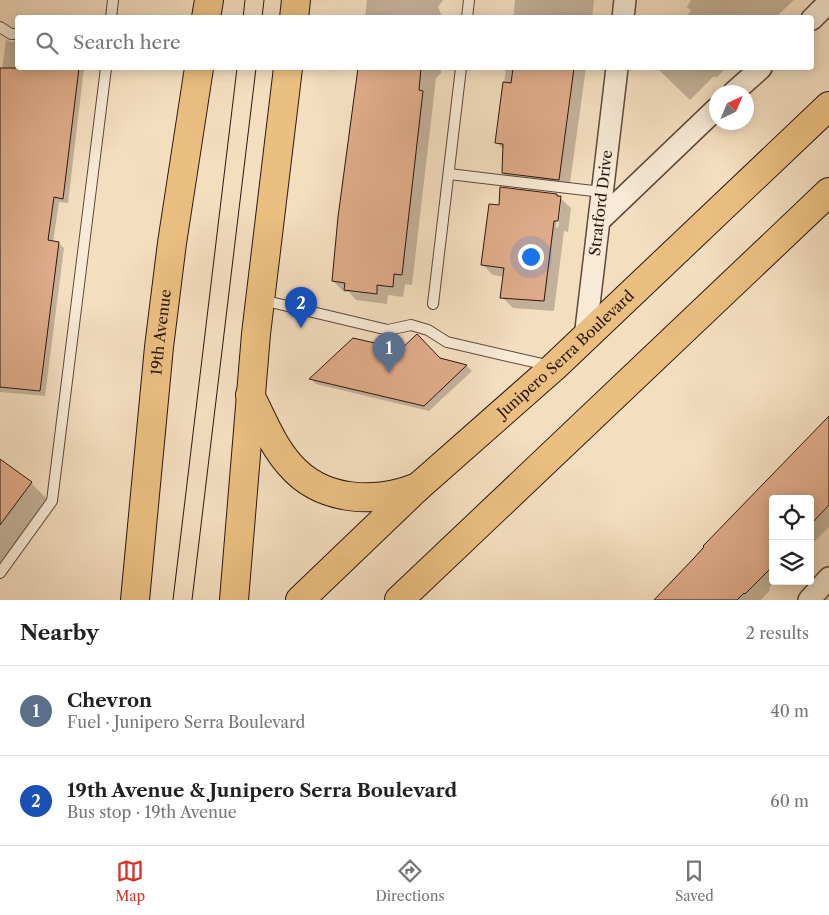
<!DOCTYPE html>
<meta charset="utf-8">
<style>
body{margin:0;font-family:"Libre Caslon Text",serif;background:#f2f2f2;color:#222}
.controls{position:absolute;right:15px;bottom:15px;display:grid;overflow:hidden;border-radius:5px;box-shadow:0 2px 12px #0003}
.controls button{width:45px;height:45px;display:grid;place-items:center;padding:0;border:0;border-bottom:1px solid #e0e0e0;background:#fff;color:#222;font:25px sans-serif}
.compass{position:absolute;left:709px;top:85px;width:45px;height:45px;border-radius:50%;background:#fff;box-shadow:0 2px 12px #0003;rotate:44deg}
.you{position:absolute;left:530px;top:256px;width:18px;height:18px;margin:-12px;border:4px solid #fff;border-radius:50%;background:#1a73e8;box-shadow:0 0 0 8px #1a73e833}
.badge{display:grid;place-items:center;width:32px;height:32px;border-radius:50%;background:#d93025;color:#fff;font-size:16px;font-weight:700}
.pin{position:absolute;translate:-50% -41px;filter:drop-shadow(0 1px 2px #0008)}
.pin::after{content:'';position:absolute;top:26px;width:18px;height:15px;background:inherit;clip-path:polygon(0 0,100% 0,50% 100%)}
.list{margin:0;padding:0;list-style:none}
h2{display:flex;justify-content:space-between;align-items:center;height:65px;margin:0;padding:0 20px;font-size:21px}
h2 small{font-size:16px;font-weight:400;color:#767676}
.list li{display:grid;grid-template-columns:32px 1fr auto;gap:15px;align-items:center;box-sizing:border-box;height:90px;padding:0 20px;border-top:1px solid #e0e0e0}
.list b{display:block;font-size:19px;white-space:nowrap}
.list p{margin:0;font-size:16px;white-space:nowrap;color:#767676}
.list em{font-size:16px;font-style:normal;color:#767676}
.icon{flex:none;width:28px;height:28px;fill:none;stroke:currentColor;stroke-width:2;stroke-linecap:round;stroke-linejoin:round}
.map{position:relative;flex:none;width:829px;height:600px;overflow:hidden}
.search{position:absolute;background:#fff;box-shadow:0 2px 12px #0003;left:15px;right:15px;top:15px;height:55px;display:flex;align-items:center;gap:12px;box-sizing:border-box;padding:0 18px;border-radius:5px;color:#767676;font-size:19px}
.sheet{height:245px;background:#fff}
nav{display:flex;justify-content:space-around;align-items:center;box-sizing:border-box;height:70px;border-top:1px solid #e0e0e0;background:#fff;font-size:14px;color:#767676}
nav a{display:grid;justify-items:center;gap:2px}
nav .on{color:#d93025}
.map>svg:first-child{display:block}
.shadow{fill:#0003;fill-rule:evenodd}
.building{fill:#dfab8a;stroke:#2b170f}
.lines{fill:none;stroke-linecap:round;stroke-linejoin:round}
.service-casing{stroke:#5d493b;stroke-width:12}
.minor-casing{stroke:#5d493b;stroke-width:24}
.primary-casing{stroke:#2b170f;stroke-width:30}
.trunk-casing{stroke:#2b170f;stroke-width:30}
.service{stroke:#f8ead6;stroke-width:10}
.minor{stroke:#f8ead6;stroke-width:21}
.primary{stroke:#eabf80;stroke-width:28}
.trunk{stroke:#eabf80;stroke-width:28}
.tram{stroke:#2b170f;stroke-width:1}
.labels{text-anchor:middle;stroke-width:5;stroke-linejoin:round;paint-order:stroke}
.street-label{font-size:15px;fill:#2b170f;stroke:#f8ead6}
</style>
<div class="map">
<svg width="829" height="600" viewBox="0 0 829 600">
<rect width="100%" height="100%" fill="#f4dec0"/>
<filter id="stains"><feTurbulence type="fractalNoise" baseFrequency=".004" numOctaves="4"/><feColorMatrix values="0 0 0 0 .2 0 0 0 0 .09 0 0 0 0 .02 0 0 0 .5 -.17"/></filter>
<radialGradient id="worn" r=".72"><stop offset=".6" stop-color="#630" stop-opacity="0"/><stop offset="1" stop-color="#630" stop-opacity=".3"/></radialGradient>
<!-- shadow -->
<g class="shadow">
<polygon points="367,0 443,0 438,7 443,18 365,18"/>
<polygon points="515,0 594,0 592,18 513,18"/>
<polygon points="691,0 794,0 777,16 779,18 684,18 691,11 687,7"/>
<polygon points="6,40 11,42 18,42 18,68 84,68 68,203 59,202 53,242 58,243 64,248 45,396 0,392 0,85"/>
<polygon points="359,68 441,68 441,73 436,78 412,285 405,284 403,297 388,295 387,304 356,300 349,292 344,292 333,281"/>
<polygon points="506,68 586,68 569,190 514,184 503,173 504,150 496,142"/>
<polygon points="657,68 726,68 716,78 714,76 690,100"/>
<path d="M557,195L571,208L568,232L564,231L554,311L513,308L502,297L504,277L493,275L482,264L500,206ZM559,203H561L558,228L556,227Z"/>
<polygon points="440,360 467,366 472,371 429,411 316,384 311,379"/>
<polygon points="829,418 829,527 810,546 810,499 773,499 773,581 775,581 769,588 770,590 761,600 656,600"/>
<polygon points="0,460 31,483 50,502 0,570"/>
</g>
<!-- building -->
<g class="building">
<polygon points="0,68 79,68 63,199 54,197 48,240 59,242 40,391 0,387"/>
<polygon points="358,68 421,68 419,90 423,91 402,275 394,274 393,287 377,285 377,294 344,290 345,283 332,281 338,217"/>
<polygon points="513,68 574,68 559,180 502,173 503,144 495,143 503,82 511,83"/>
<polygon points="500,187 557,194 557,196 561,196 558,221 554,221 544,301 500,298 504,268 481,265 489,204 499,205"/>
<polygon points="417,334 440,358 467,365 424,406 309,379 353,338 401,349"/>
<polygon points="829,416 829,505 813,522 812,521 810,522 810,499 773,499 773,566 745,594 744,593 737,600 654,600 694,558 704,547 703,546"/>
<polygon points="0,459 32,482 0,525"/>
</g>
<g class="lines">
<!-- service casing -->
<g class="service-casing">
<g id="service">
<polyline points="111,18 113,0"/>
<polyline points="467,18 469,0"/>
<polyline points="0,27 11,34 18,34"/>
<polyline points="449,174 602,192"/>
<polyline points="262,300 388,330 411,325 428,330 447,342 551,366"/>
<polyline points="433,304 461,68"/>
<polyline points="0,573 52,501 106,68"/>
</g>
</g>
<!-- minor casing -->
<g class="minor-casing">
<g id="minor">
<polyline points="623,18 625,0"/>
<polyline points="812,19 829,2"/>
<polyline points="734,92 761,68"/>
<polyline points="599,221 716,109"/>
<path id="s1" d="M585,338L617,68"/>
<polyline points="809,600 829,578"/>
</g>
</g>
<!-- primary casing -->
<g class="primary-casing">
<g id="primary">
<path id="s2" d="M300,600L418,487L554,367L829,106"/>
<polyline points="399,600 829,192"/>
</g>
</g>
<!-- trunk casing -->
<g class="trunk-casing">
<g id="trunk">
<polyline points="206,18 209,0"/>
<polyline points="294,18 296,0"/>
<path d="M250,395C262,418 272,445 290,465C322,502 376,504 418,487"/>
<path id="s3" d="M135,600L159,347L172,243L199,68"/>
<polyline points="234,600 256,334 288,68"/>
</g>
</g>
<!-- service -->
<use href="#service" class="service"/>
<!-- minor -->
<use href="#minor" class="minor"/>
<!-- primary -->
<use href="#primary" class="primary"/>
<!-- trunk -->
<use href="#trunk" class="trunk"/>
<!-- tram -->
<g class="tram">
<polyline points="243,18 245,0"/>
<polyline points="262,18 264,0"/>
<polyline points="173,600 237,68"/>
<polyline points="192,600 256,68"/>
</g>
</g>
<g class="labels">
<!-- street labels -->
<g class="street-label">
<text dy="5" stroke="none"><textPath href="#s1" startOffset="136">Stratford Drive</textPath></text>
<text dy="5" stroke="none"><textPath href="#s3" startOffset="269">19th Avenue</textPath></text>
<text dy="5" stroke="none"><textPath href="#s2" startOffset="362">Junipero Serra Boulevard</textPath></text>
</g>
</g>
<rect width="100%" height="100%" filter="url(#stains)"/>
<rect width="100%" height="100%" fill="url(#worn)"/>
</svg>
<div class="controls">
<button><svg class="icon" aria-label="locate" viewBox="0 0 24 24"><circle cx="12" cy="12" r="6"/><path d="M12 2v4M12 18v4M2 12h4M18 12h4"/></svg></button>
<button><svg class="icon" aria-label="layers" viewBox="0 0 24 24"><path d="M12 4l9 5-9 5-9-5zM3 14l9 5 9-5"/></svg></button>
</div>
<svg class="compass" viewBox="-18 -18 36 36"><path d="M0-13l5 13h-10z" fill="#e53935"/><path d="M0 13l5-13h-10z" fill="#767676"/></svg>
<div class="you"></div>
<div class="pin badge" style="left:389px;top:373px;background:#5c6f8a">1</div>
<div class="pin badge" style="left:301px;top:328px;background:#1a4fb4">2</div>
<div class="search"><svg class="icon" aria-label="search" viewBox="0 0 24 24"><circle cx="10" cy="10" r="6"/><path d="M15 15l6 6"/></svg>Search here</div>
</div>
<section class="sheet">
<h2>Nearby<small>2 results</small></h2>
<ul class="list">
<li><span class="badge" style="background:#5c6f8a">1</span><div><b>Chevron</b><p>Fuel · Junipero Serra Boulevard</p></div><em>40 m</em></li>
<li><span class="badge" style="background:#1a4fb4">2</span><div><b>19th Avenue &amp; Junipero Serra Boulevard</b><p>Bus stop · 19th Avenue</p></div><em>60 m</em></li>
</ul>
</section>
<nav>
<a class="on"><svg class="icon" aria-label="map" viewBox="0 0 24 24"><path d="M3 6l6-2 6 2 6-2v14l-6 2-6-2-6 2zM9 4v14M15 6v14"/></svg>Map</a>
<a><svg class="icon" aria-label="directions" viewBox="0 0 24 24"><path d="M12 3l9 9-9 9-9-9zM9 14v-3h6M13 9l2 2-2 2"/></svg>Directions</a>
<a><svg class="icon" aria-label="saved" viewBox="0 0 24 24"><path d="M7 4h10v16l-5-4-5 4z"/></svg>Saved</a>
</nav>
